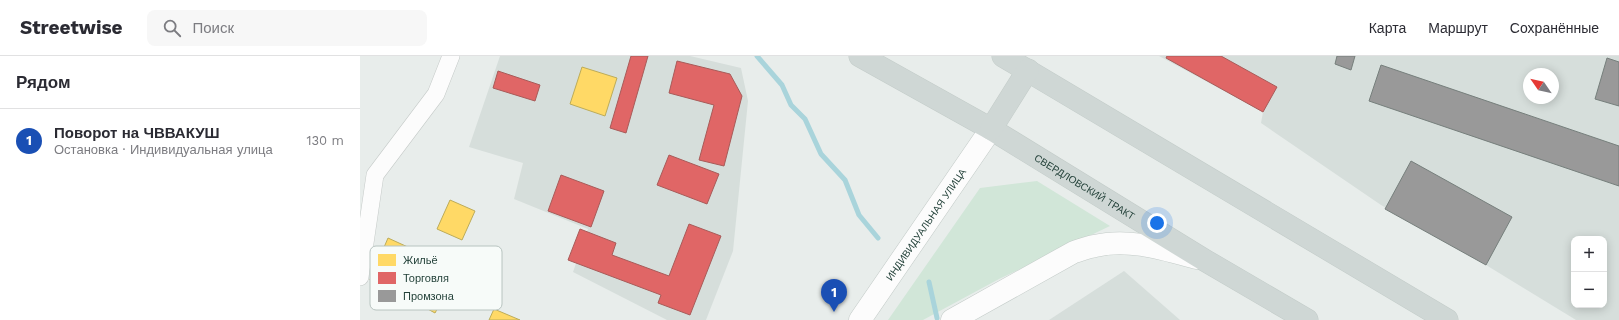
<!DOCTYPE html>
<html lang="ru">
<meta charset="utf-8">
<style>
body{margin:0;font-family:"Work Sans",sans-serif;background:#f7f7f7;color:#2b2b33}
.controls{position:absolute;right:12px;bottom:12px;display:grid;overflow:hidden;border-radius:8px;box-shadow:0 2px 10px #0003}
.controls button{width:36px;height:36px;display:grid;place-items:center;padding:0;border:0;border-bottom:1px solid #e1e1e2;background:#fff;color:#2b2b33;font:20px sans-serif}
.compass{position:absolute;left:1163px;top:12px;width:36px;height:36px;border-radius:50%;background:#fff;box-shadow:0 2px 10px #0003;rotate:304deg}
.you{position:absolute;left:797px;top:167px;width:14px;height:14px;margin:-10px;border:3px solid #fff;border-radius:50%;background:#1a73e8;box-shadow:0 0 0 6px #1a73e833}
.badge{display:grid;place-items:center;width:26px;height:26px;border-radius:50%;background:#697e78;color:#fff;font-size:13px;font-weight:700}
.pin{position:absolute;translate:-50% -33px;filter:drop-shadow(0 1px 2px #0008)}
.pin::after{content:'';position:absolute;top:21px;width:14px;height:12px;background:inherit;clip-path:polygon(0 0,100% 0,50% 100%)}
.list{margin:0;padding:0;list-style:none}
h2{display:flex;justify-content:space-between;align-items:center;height:52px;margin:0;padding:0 16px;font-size:17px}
h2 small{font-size:13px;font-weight:400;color:#7c7c81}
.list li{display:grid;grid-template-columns:26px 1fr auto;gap:12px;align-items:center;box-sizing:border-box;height:64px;padding:0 16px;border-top:1px solid #e1e1e2}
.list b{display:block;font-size:15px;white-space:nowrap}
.list p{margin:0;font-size:13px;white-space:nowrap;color:#7c7c81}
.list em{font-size:13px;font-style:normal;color:#7c7c81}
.icon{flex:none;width:22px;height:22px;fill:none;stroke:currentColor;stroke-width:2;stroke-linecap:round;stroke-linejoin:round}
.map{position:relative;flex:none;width:1259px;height:264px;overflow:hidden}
header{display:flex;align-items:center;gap:24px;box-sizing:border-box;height:56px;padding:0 20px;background:#fff;border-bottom:1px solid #e1e1e2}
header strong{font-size:19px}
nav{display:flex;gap:22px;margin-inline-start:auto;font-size:14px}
.search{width:280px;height:36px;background:#f7f7f7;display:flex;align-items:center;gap:10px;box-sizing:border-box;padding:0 14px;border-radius:8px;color:#7c7c81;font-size:15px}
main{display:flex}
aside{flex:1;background:#fff}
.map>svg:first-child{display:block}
.built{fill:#d6dedb;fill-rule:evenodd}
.green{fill:#d1e6d8}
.homes{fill:#ffd966;stroke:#bdac59}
.shops{fill:#e06666;stroke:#a85b59}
.industry{fill:#999;stroke:#767f7c}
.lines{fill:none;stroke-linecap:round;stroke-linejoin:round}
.stream{stroke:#a9d4db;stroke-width:5}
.street-casing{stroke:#c5cac8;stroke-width:18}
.secondary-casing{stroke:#c3cbc8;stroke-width:23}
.primary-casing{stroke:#c3ccc9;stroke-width:23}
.street{stroke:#fcfcfc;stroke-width:17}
.secondary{stroke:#fcfcfc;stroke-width:22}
.primary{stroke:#cfd7d5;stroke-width:22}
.labels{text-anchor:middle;stroke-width:4;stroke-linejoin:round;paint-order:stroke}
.street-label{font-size:10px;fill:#24423a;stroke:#f7fbf9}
.key{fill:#f7fbf9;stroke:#b8c4c0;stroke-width:1}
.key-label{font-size:11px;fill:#24423a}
</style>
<header>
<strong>Streetwise</strong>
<div class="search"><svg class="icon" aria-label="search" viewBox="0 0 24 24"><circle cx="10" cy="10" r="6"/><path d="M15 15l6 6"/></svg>Поиск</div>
<nav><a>Карта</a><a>Маршрут</a><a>Сохранённые</a></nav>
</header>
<main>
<aside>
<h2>Рядом<small></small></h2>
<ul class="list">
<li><span class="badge" style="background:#1a4fb4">1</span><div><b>Поворот на ЧВВАКУШ</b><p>Остановка · Индивидуальная улица</p></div><em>130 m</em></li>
</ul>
</aside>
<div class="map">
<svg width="1259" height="264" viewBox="0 0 1259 264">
<rect width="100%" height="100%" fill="#e8edeb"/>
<!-- built -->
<g class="built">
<polygon points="140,0 330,0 381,12 388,45 373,195 346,264 307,264 213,216 228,173 154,143 163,107 109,91"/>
<path d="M799,0H1259V264H1216L1126,209L1021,149L901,67L903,56ZM1169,18H1193V42H1169ZM1214,183H1244V249H1214Z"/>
<polygon points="764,215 820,264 689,264"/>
</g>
<!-- green -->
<polygon class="green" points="677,125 750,170 639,223 563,264 528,264 620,132"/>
<!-- homes -->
<g class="homes">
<polygon points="222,11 257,22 245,60 210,48"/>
<polygon points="90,144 115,155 102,184 77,173"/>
<polygon points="28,182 50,192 33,234 10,224"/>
<polygon points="77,206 97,217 75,257 55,246"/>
<polygon points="134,253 160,264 129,264"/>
</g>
<!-- shops -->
<g class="shops">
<polygon points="271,0 288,0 266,77 250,72"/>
<polygon points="807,0 861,0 917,31 903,56 806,2"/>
<polygon points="317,5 370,18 382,40 364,110 339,104 354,49 309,37"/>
<polygon points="138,15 180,29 175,45 133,32"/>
<polygon points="309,99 359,118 347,148 297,129"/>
<polygon points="201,119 244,135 231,171 188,155"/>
<polygon points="329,168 361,180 330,259 298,247 301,239 208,204 220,173 256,187 252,199 309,220"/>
</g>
<!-- industry -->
<g class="industry">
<polygon points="977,0 995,0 991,14 975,8"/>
<polygon points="1247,2 1259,6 1259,50 1235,43"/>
<polygon points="1021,9 1259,90 1259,130 1009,45"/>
<polygon points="1051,105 1152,161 1126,209 1025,153"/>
</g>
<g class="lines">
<!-- stream -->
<g class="stream">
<polyline points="397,0 422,29 431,49 445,63 461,98 485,124 499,159 518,182"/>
<polyline points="569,226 577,262"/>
</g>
<!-- street casing -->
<g class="street-casing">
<polyline id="street" points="0,221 15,119 76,38 91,0"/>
</g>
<!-- secondary casing -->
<g class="secondary-casing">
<g id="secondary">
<path id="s1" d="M500,264L631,73"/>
<path d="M592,264L714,196C721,194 728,191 735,190C769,182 803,193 836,202"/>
</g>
</g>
<!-- primary casing -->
<g class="primary-casing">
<g id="primary">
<path id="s2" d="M500,0L631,73L846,205L947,264"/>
<polyline points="643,0 1087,264"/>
<polyline points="631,73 668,14"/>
</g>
</g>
<!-- street -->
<use href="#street" class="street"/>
<!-- secondary -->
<use href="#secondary" class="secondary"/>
<!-- primary -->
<use href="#primary" class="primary"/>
</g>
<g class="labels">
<!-- street labels -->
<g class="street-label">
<text dy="4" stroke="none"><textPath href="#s2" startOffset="260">СВЕРДЛОВСКИЙ ТРАКТ</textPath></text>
<text dy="4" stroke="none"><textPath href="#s1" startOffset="116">ИНДИВИДУАЛЬНАЯ УЛИЦА</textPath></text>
</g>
</g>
<!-- legend -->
<rect x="10" y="190" width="132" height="64" rx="6" class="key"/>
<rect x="18" y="198" width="18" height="12" fill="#ffd966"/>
<rect x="18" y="216" width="18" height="12" fill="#e06666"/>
<rect x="18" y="234" width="18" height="12" fill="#999"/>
<g class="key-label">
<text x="43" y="208">Жильё</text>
<text x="43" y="226">Торговля</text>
<text x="43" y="244">Промзона</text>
</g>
</svg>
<div class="controls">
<button>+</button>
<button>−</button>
</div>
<svg class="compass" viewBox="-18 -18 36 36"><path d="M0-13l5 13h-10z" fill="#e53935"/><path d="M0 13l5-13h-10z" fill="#7c7c81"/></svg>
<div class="you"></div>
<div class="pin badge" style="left:474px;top:256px;background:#1a4fb4">1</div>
</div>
</main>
